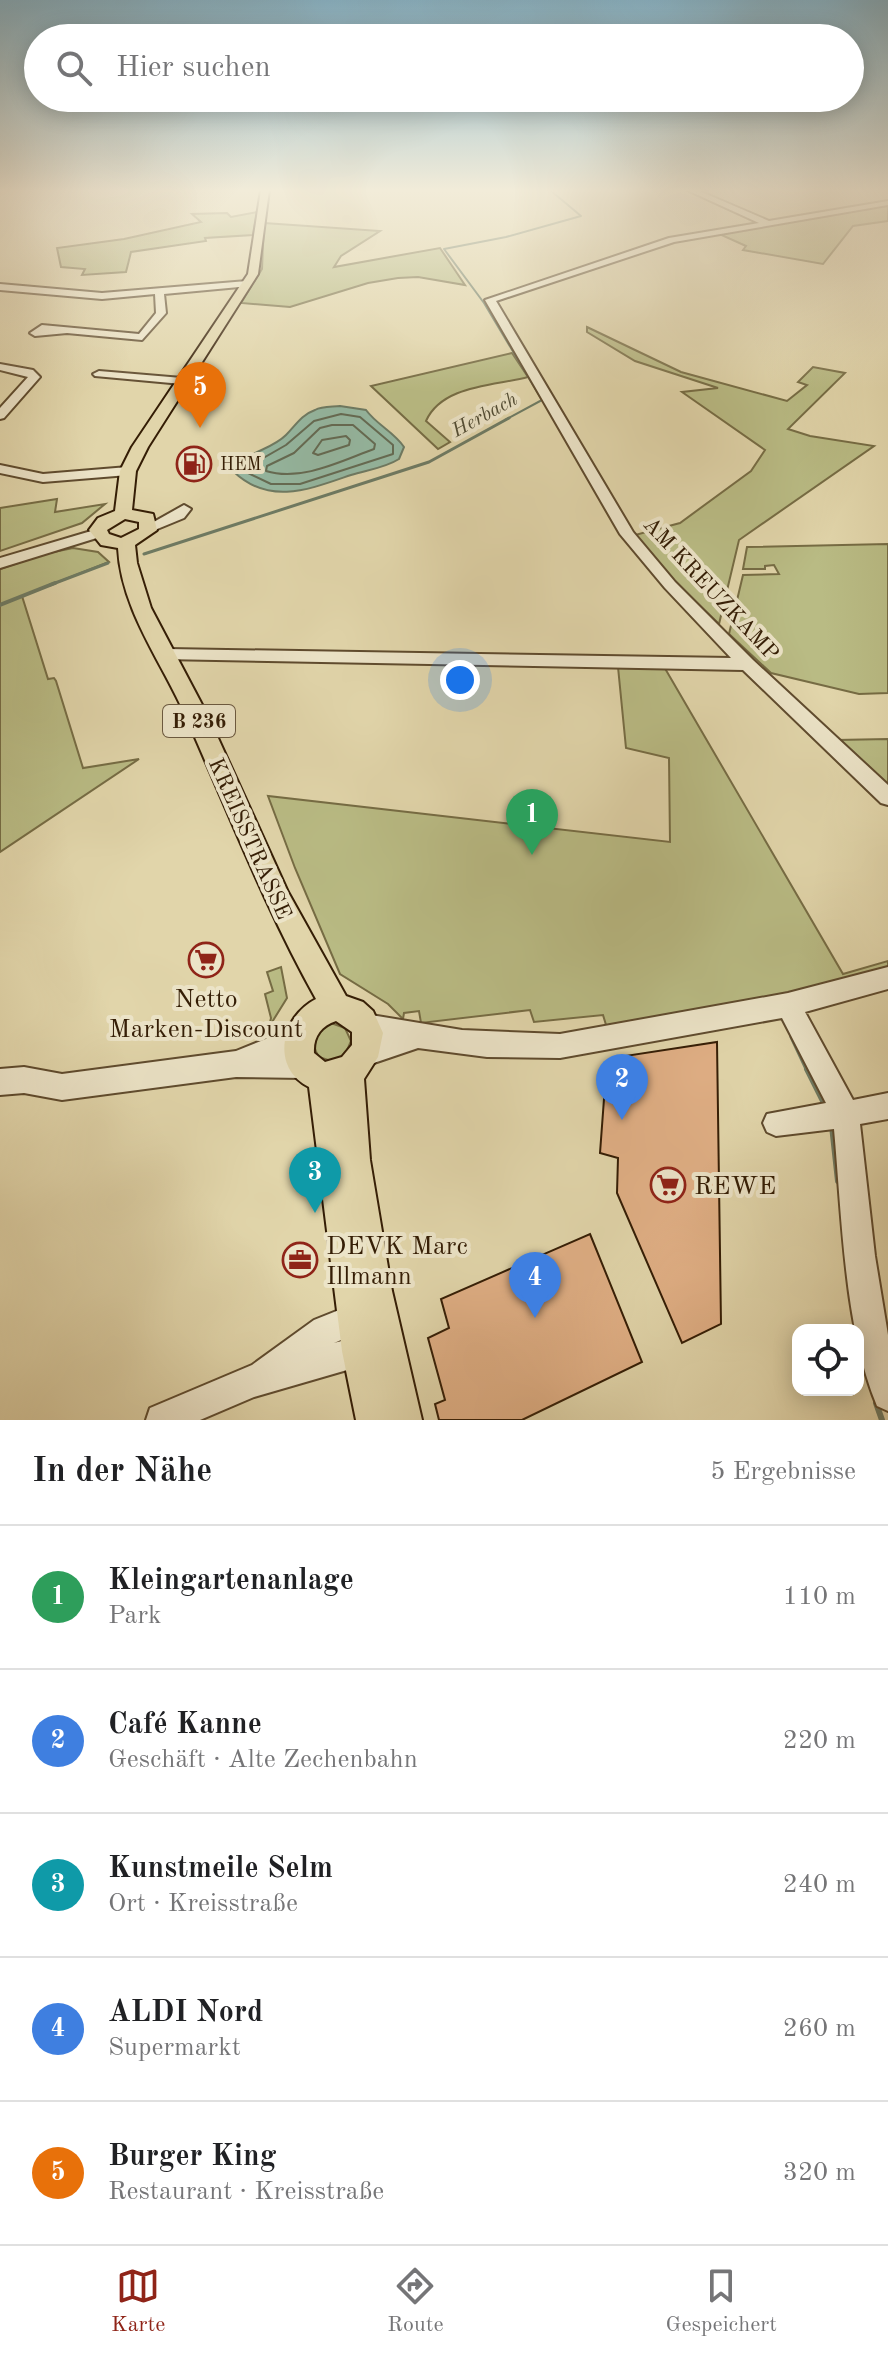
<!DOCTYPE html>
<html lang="de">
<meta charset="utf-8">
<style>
body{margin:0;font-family:"Old Standard TT",serif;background:#f2f2f2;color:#202124}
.controls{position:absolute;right:24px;bottom:24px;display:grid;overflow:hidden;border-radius:16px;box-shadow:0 4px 20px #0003}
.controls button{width:72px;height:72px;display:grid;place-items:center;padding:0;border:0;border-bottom:2px solid #e0e0e0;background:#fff;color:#202124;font:40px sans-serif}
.you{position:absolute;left:460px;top:680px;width:28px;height:28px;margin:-20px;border:6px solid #fff;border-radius:50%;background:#1a73e8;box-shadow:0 0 0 12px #1a73e833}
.badge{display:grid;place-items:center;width:52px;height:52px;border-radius:50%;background:#8f2418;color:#fff;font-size:26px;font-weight:700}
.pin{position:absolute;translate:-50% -66px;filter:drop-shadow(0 2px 4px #0008)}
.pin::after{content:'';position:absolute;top:42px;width:28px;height:24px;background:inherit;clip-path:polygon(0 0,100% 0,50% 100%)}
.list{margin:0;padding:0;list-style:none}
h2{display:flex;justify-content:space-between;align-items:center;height:104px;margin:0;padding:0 32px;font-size:34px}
h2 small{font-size:26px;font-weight:400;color:#757577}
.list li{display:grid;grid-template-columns:52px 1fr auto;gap:24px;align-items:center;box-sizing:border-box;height:144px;padding:0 32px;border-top:2px solid #e0e0e0}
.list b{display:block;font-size:30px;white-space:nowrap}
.list p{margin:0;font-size:26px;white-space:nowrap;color:#757577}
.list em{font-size:26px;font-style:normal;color:#757577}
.icon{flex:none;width:44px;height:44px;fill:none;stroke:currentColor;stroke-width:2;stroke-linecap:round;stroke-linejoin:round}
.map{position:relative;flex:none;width:888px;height:1420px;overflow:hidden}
.search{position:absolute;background:#fff;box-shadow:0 4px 20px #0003;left:24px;right:24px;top:24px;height:88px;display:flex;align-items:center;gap:20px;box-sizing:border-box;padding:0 28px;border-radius:44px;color:#757577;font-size:30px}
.sheet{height:824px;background:#fff}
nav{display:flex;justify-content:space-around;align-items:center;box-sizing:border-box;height:112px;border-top:2px solid #e0e0e0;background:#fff;font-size:22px;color:#757577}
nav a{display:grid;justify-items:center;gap:4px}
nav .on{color:#8f2418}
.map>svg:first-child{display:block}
.green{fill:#b9bb84;stroke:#766c44;stroke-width:2}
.water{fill:#95b9a3;stroke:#6e7b64;stroke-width:2}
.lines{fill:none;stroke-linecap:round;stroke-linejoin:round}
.shore{stroke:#646b54;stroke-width:2}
.stream-far4{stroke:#6e7b64;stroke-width:2}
.stream-far3{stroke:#6e7b64;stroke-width:3}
.stream-far2{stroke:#6e7b64;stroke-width:4}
.stream-far1{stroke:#6e7b64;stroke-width:5}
.stream{stroke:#6e7b64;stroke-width:6}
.building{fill:#e0af85;stroke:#341d05;stroke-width:2}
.minor-casing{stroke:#5f4b2e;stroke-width:4}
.major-casing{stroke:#341d05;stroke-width:4}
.minor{fill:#ece4c8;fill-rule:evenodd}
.major{fill:#e1d5aa;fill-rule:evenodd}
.labels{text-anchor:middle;stroke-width:8;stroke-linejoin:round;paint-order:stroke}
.far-poi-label{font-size:18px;fill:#341d05;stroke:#ece4c8;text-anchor:start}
.far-water-label{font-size:20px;font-style:italic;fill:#514c34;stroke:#ece4c8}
.shield{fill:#ece4c8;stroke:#6b5940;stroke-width:2}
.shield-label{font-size:20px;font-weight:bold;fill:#341d05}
.street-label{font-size:22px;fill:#341d05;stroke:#ece4c8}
.near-poi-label{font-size:26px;fill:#341d05;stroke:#ece4c8;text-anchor:start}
</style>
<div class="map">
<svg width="888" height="1420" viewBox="0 0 888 1420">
<rect width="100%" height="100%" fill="#e1d5aa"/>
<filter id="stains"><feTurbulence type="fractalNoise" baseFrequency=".0025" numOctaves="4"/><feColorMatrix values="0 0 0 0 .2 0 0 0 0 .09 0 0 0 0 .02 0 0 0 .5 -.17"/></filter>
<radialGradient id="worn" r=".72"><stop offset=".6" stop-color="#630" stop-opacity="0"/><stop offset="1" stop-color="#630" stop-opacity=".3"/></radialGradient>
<!-- green -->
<g class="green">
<polygon points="888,204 888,221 853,226 823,264 743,250 746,246 717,233"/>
<polygon points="257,212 253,235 205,238 206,241 131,252 126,272 82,275 85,269 61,267 57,248 124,239 201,222 192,214 227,213 231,217"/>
<polygon points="264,223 380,231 341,256 334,267 440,248 465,285 418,277 398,278 368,283 290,307 241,303 262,269"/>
<polygon points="587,327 681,372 787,401 807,385 798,382 813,367 845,373 788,429 810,436 874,446 739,540 719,624 677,584 635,535 680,523 751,471 765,450 682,392 718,388 635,361 587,332"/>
<path d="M512,353L528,377C494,386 442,385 426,421L450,442L438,449L371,386Z"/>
<polygon points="57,499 55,512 105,504 82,523 0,551 0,508"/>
<polygon points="888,544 888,693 859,694 771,673 729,634 743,575 779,574 774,565 765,566 765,569 743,569 747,547"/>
<polygon points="73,548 98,552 109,562 22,596 48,679 54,678 56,681 83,768 139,759 0,852 0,569 44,554"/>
<polygon points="663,665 843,974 888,961 888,972 780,998 607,1028 603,1015 534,1022 530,1010 421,1023 419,1011 404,1013 403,1019 388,1004 340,974 295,868 268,796 670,842 669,758 626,748 618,667"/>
<polygon points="888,739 888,788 838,740"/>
<polygon points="281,967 287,998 269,1027 271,1018 265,994 273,991 267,972"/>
<path d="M331,1023L345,1028L351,1041L345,1055L331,1061L319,1057C309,1043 316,1029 331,1023Z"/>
</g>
<!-- water -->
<path class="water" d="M340,406L366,410C377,425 394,432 404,447L399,459C385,468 367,470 351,475C310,489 270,506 234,472C245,451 270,451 286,435C296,425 301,415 315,410C322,406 332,407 340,406Z"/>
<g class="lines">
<!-- shore -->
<g class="shore">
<polygon points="341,414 360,417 393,445 393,454 300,484 271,484 246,472 246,468 286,445 314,421"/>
<path d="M332,425H353L375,444L374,449C341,461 301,482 266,471L267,466L294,453L320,428Z"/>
<polygon points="346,436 350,440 349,445 318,455 313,453 322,440"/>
</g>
<!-- stream-far4 -->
<polyline class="stream-far4" points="505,420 542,400 484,303 444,249 506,237 581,216 550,190"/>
<!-- stream-far3 -->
<g class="stream-far3">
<polyline points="144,554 429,462 509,418"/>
<polyline points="50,585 108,563"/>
</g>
<!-- stream-far2 -->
<polyline class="stream-far2" points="0,605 55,583"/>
<!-- stream-far1 -->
<polyline class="stream-far1" points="792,1037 808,1071"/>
<!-- stream -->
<g class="stream">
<polyline points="807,1069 826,1107"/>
<polyline points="832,1126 838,1181"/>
<polyline points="876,1403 882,1420"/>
</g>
</g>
<!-- building -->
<g class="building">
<polygon points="717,1042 721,1324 682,1343 617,1193 618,1158 600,1153 606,1072 624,1075 625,1056"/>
<polygon points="590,1234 642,1362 522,1420 439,1420 435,1404 445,1400 428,1338 449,1328 441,1299"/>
</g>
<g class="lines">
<!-- minor casing -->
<g class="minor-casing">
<g id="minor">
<polygon points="687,190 697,190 769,221 888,201 888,205 674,242 496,301 633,532 675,582 753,660 888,785 888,805 881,803 743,670 162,659 160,655 168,649 731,658 665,588 620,534 485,300 669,238 759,223"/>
<polygon points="247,281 250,286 164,294 166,313 142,340 67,333 35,336 30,333 42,325 139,334 156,313 155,294 102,299 0,290 0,284 102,293"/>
<polygon points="0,364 33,370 40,377 4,418 0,419 0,408 28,377 0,370"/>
<polygon points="99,371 182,378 188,381 182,384 95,376 93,374"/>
<polygon points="0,465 43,474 128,467 135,471 128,475 43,482 0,473"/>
<polygon points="184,505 191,509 184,518 150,532 143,528"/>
<polygon points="98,529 105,533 103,536 0,568 0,558"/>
<path d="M888,967V989L805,1012L853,1100L888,1093V1119L860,1124L875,1256L888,1335V1411L877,1406C844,1327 842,1216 834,1129L776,1136L767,1132L763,1123L767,1114L826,1103L782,1018L560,1058L487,1057L418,1048L365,1066L356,1062L352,1053L356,1044L369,1039L356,1035L353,1026L356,1017L365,1014L462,1030L560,1034L788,993Z"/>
<polygon points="298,1026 307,1029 310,1038 307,1047 294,1052 312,1056 316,1065 312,1074 303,1078 236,1077 62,1100 24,1093 0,1095 0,1069 24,1067 62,1074 236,1051"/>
<polygon points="359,1302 370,1306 374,1317 370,1328 334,1343 367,1334 378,1339 383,1350 378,1361 254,1397 200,1420 146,1420 150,1408 252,1365 314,1320"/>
</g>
</g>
<!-- major casing -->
<g class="major-casing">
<path id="major" d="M261,190H269L258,274L148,447L136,471L132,510L153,514L157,530L135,545L137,563L151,608L208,716L288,892L346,996L363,1002L373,1011L383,1033L378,1057L364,1079L370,1160L392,1291L422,1420H356L342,1351L309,1087C270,1067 281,1017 316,999C265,908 228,811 186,717C162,662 121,610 118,548L101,545L89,530L98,518L115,511L120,471L132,447L248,274ZM125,519L139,522V529L121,538L109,534L107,530ZM336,1021L352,1032V1045L342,1057L325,1062L314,1053C313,1037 321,1026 336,1021Z"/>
</g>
<!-- minor -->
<use href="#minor" class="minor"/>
<!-- major -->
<use href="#major" class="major"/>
</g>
<!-- sky -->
<linearGradient id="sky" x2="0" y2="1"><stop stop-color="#87b6cc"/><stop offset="0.49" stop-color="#f2ecd9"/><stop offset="1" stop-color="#f2ecd9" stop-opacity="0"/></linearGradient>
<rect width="888" height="389" fill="url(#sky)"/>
<!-- icons -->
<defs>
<g id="fuel-ring" transform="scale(1.8)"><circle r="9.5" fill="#ece4c8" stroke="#8f2418" stroke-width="1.5"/><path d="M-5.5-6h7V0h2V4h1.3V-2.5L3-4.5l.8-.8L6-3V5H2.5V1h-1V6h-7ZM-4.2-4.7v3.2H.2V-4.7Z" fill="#8f2418"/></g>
<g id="supermarket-ring" transform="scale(1.8)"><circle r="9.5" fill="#ece4c8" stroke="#8f2418" stroke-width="1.5"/><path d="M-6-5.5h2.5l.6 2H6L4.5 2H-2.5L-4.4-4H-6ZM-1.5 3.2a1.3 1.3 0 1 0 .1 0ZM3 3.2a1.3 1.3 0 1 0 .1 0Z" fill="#8f2418"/></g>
<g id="office-ring" transform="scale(1.8)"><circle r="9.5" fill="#ece4c8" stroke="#8f2418" stroke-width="1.5"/><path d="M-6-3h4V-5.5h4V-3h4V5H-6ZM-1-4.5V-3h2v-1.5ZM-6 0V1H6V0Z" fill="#8f2418"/></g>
</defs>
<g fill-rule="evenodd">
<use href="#fuel-ring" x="194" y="464"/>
<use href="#supermarket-ring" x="206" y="960"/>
<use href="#supermarket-ring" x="668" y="1185"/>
<use href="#office-ring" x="300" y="1260"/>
</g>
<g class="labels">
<!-- far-poi labels -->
<g class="far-poi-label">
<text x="220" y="470">HEM</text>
</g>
<!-- far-water labels -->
<g class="far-water-label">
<text transform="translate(484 414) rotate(-29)" y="7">Herbach</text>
</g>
<!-- shield labels -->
<rect class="shield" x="163" y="705" width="72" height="32" rx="6"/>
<g class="shield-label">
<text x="199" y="728">B 236</text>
</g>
<!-- street labels -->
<g class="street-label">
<text transform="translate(712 588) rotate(47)" y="8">AM KREUZKAMP</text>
<text transform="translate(251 838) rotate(66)" y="8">KREISSTRASSE</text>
</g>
<!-- near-poi labels -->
<g class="near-poi-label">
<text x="206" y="1007" text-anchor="middle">Netto<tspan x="206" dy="30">Marken-Discount</tspan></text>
<text x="694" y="1194">REWE</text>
<text x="326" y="1254">DEVK Marc<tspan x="326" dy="30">Illmann</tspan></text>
</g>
</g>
<rect width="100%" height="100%" filter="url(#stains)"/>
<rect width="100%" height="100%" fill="url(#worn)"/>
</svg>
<div class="controls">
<button><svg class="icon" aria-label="locate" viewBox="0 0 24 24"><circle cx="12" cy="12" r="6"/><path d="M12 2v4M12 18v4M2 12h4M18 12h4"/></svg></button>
</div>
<div class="you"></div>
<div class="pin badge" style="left:532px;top:855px;background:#2e9e5b">1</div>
<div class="pin badge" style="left:622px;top:1120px;background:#3f7fe0">2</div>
<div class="pin badge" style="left:315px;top:1213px;background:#0f9aa8">3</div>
<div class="pin badge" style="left:535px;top:1318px;background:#3f7fe0">4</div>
<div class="pin badge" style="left:200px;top:428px;background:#e8710a">5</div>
<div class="search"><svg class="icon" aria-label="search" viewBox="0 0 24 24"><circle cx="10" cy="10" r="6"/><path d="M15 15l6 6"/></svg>Hier suchen</div>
</div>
<section class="sheet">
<h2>In der Nähe<small>5 Ergebnisse</small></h2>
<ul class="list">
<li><span class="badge" style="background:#2e9e5b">1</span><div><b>Kleingartenanlage</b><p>Park</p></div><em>110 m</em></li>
<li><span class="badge" style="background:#3f7fe0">2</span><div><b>Café Kanne</b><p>Geschäft · Alte Zechenbahn</p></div><em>220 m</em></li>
<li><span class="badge" style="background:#0f9aa8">3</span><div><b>Kunstmeile Selm</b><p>Ort · Kreisstraße</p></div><em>240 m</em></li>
<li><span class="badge" style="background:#3f7fe0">4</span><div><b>ALDI Nord</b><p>Supermarkt</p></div><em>260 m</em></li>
<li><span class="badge" style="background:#e8710a">5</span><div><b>Burger King</b><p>Restaurant · Kreisstraße</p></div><em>320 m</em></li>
</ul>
</section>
<nav>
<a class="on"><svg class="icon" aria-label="map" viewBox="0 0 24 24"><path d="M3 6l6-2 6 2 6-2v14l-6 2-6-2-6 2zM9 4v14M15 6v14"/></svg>Karte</a>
<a><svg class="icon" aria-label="directions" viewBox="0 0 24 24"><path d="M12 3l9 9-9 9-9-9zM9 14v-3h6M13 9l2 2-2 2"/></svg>Route</a>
<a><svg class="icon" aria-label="saved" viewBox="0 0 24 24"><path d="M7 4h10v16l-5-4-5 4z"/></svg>Gespeichert</a>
</nav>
